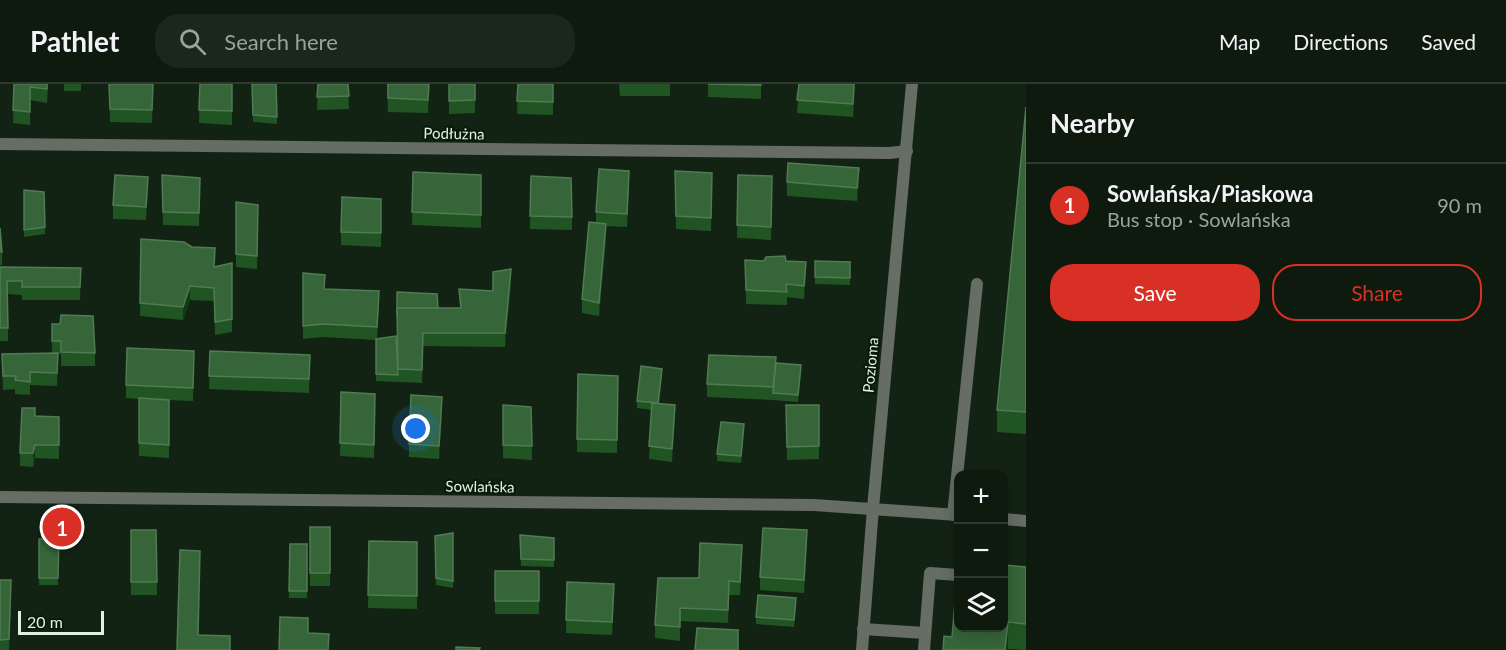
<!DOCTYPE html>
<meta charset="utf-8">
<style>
body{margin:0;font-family:Lato,sans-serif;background:#1c271c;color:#f1f3f6}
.controls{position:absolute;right:18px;bottom:18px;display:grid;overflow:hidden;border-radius:12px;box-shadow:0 3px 15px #0003}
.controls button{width:54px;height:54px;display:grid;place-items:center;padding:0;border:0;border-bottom:2px solid #2e382e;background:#0e1a0e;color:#f1f3f6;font:30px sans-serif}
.scale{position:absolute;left:18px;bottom:15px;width:86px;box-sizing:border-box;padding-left:6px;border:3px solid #e4efe4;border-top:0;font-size:16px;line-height:21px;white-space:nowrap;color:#e4efe4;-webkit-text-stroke:4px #0a1a0a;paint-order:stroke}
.you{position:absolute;left:416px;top:345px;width:21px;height:21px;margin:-15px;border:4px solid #fff;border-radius:50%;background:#1a73e8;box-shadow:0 0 0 9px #1a73e833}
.badge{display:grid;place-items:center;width:39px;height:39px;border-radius:50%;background:#d93025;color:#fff;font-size:20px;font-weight:700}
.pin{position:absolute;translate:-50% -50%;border:3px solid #fff;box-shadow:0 2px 6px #0006}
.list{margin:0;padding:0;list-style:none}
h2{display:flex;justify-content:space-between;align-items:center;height:78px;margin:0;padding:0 24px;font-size:26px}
h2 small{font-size:20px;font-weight:400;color:#9ba19e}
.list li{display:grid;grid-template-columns:39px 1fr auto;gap:18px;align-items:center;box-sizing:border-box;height:84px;padding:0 24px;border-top:2px solid #2e382e}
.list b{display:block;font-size:22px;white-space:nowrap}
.list p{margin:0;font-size:20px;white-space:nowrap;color:#9ba19e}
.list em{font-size:20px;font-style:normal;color:#9ba19e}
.actions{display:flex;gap:12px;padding:18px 24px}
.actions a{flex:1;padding:14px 0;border:2px solid #d93025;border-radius:24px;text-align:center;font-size:21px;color:#d93025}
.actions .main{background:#d93025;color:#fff}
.icon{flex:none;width:33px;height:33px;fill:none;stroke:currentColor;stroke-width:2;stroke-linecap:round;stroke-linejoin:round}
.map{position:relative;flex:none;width:1026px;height:566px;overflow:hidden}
header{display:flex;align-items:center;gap:36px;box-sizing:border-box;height:84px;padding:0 30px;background:#0e1a0e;border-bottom:2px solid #2e382e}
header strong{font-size:28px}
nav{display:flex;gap:33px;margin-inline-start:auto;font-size:21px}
.search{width:420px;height:54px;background:#1c271c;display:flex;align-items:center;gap:15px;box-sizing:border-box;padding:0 21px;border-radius:24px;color:#9ba19e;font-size:22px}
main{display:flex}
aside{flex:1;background:#0e1a0e}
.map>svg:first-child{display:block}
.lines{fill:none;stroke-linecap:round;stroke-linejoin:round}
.lane{stroke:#656d65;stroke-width:12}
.street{stroke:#656d65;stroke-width:12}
.wall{fill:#205523}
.shaded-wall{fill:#123a14}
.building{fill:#356538;stroke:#507b53;stroke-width:1.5}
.labels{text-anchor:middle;stroke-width:4.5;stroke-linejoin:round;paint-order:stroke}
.street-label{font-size:15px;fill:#e4efe4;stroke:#0a1a0a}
</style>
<header>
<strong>Pathlet</strong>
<div class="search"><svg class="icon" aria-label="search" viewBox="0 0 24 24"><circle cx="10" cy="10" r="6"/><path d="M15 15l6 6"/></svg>Search here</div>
<nav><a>Map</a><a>Directions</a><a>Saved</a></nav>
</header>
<main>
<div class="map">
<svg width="1026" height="566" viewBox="0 0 1026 566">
<rect width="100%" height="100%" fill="#132313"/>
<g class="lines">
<!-- lane -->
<g class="lane">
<polyline points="953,431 977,200"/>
<polyline points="863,545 925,549"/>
<polyline points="924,566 930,489 958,491"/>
</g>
<!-- street -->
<g class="street">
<polyline points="0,60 889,69 907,67"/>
<polyline points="0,413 814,421 958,431"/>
<polyline points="1004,435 1026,437"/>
<polyline points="862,566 873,424 912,0"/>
</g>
</g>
<!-- wall -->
<g class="wall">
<polygon points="14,0 48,0 47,19 30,16 30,41 13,39"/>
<rect x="64" y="0" width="17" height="7"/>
<polygon points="109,0 153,0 152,39 110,38"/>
<polygon points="200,0 232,27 232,41 199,39"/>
<polygon points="252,0 276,0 277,40 253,38"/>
<polygon points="318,0 348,0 349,25 317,26"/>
<polygon points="387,0 429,0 428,29 388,28"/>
<polygon points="449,0 475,0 475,29 449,30"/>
<polygon points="518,0 553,0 553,31 517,30"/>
<polygon points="619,0 670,0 670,12 620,12"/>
<polygon points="708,0 761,0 761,15 708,13"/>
<polygon points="799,0 855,0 853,33 797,29"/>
<polygon points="1026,23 1026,350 997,348 997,326"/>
<polygon points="675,87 712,89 711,147 676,145"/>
<polygon points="413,88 481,91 481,144 412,141"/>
<polygon points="162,91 200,94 199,142 163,141"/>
<polygon points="738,91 772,92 771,156 737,154"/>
<polygon points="531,92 572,133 572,146 530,145"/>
<polygon points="787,98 859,98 857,117 787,112"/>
<polygon points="629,100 627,143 606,142 606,154 599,232 582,229 582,215 596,139 596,128"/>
<polygon points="24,106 44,108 45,150 24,153"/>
<polygon points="148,106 146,136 113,135 113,121"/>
<polygon points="381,115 381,163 341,161 341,148"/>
<polygon points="236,118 258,121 257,185 236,183"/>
<polygon points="0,144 2,168 2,181 0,181"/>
<polygon points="141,155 215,183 232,179 232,248 215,251 214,217 190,216 183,236 140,232"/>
<polygon points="745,176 764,177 786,177 806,192 804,215 787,213 787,221 746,220"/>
<polygon points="815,177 850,178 850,201 815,200"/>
<polygon points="0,183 81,184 80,216 22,216 22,211 8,210 8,257 0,257"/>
<polygon points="303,189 325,205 379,220 377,255 397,289 397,208 438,224 460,224 459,205 493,207 511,198 505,263 423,262 422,299 376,297 376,256 323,253 303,255"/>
<polygon points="52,240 95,269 95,282 61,282 61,270 58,270 57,302 30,301 30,311 15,310 15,305 3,306 2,270 52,269"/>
<polygon points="210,267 310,271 309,309 209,305"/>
<polygon points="776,279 801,288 798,318 773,316 707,313 707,300"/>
<polygon points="194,280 193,317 169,316 169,374 139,372 139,315 126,314 126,301"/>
<polygon points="578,290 618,292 617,369 577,368"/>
<polygon points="662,292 659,320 675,334 672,378 649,375 652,326 637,324 637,317"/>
<polygon points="341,308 375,310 374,374 340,372"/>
<polygon points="503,321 531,323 532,376 503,374"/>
<polygon points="786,321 819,321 819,375 787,376"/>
<polygon points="442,327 439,375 409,373 409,360"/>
<polygon points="35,332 59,333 59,375 35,374 33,383 20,382 20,369"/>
<polygon points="744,347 741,379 717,377 717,370"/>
<rect x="310" y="443" width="20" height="59"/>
<polygon points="131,446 156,446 157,511 131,511"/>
<polygon points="453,449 453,504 436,501 435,452"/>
<polygon points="520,451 554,454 554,483 521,482"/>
<polygon points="39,455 59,455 58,501 39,501"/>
<polygon points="369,457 417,458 417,525 368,524"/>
<polygon points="807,459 804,509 760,506 760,493"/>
<polygon points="290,460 307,460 307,514 289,514"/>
<polygon points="742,474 740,511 729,511 728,539 680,537 680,557 655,554 655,541 699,494"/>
<polygon points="1026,483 1026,566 1008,565 952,553 958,543"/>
<rect x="495" y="487" width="44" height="43"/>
<polygon points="0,496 11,510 9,566 0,566"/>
<polygon points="567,498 614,513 612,551 566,549"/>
<polygon points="796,521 794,543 756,540 756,533"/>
</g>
<!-- shaded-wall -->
<g class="shaded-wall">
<polygon points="854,0 855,0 853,33 853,20"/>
<polygon points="859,84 859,98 857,117 857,104"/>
<polygon points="148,93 148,106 146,136 146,123"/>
<polygon points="606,140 606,154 599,232 599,219"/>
<polygon points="806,178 806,192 804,215 804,202"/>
<polygon points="511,185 511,198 505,263 505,249"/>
<polygon points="190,202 190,216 183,236 183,223"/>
<polygon points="442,313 442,327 439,375 439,362"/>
<polygon points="675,321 675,334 672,378 672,365"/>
<polygon points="35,361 35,374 33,383 33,369"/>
<polygon points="807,446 807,459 804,509 804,496"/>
<polygon points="11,496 11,510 9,566 9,555"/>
<polygon points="1008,538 1008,566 1005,566"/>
</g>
<!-- building -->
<g class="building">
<polygon points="14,0 47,0 47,5 30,3 30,28 13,26"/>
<polygon points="109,0 153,0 152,26 110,25"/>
<polygon points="200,0 232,0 232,27 199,26"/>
<polygon points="252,0 276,0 277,33 253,31"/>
<polygon points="318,0 348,0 349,12 317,13"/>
<polygon points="388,0 429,0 428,16 388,14"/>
<polygon points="449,0 475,0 475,16 449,17"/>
<polygon points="518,0 553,0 553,18 517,17"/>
<polygon points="708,0 761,0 761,1"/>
<polygon points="799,0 854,0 853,20 797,16"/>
<polygon points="1026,23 1026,328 997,326"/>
<polygon points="788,79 859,84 857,104 787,98"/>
<polygon points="599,85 629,87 627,130 596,128"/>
<polygon points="675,87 712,89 711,134 676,132"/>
<polygon points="413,88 481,91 481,131 412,128"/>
<polygon points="115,91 148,93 146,123 113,121"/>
<polygon points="162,91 200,94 199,129 163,128"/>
<polygon points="738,91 772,92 771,143 737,141"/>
<polygon points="531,92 571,94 572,133 530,132"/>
<polygon points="24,106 44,108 45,143 24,146"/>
<polygon points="342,113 381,115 381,149 341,148"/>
<polygon points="236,118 258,121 257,172 236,170"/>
<polygon points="589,138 606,140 599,219 582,215"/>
<polygon points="0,144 2,168 0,167"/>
<polygon points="141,155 184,158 192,163 215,164 214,183 232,179 232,235 215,238 214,204 190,202 183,223 140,219"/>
<polygon points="785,172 786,177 806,178 804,202 786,200 787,208 746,206 745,176 764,177 766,173"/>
<polygon points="815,177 850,178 850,194 815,193"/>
<polygon points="0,183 81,184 80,203 22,203 22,197 7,197 8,244 0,244"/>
<polygon points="511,185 505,249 423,249 422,286 398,285 397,224 461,224 459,205 493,207 493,188"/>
<polygon points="303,189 325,191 324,205 379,207 377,243 323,240 303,242"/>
<polygon points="397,208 437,210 438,224 397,224 397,231"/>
<polygon points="61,231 93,232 95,269 61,268 61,257 52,257 52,240 60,240"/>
<polygon points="396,252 398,291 376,290 376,255"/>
<polygon points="127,264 194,267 193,304 126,301"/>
<polygon points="210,267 310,271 309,295 209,292"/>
<polygon points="58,269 57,289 30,288 30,298 15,296 16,292 3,292 2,270"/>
<polygon points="709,271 776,273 773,303 707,300"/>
<polygon points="776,279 801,281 798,311 773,309"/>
<polygon points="641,282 662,285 658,319 637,317"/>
<polygon points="578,290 618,292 617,356 577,355"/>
<polygon points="341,308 375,310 374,361 340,359"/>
<polygon points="411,311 442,313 439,362 409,360"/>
<polygon points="139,314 169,316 169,361 139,359"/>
<polygon points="652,319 675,321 672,365 649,362"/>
<polygon points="503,321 531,323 532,362 503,361"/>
<polygon points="786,321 819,321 819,362 787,363"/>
<polygon points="22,324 35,324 35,332 59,333 59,361 35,361 33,369 20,369"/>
<polygon points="721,338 744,340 741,372 717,370"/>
<rect x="310" y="443" width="20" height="46"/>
<polygon points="763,444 807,446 804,496 760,493"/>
<polygon points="131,446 156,446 157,498 131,498"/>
<polygon points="453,449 453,497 436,494 435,452"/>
<polygon points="520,451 554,454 554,476 521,475"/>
<polygon points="39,455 59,455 58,494 39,494"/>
<polygon points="369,457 417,458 417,512 368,511"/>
<polygon points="700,459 742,461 740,498 729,497 728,526 680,524 680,543 655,541 658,494 699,494"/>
<polygon points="290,460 307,460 307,507 289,507"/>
<polygon points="180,466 200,467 198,551 230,552 230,566 177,566"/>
<polygon points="1004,481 1026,483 1026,540 1008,538 1005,566 943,566 944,552 952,553 955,518 958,518 958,543 1004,543"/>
<rect x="495" y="487" width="44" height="30"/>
<polygon points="0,496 11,496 9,555 0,556"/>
<polygon points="567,498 614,500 612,538 566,536"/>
<polygon points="758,511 796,514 794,536 756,533"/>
<polygon points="280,533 308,534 308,549 329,550 328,566 279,566"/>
<polygon points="697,544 738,546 738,566 695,566"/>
<polygon points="456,563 480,564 479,566 456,566"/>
</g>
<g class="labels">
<!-- street labels -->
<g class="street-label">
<text transform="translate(454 50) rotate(1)" y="5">Podłużna</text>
<text transform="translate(871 281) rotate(-85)" y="5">Pozioma</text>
<text transform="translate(480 403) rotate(1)" y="5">Sowlańska</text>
</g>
</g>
</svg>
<div class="controls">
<button>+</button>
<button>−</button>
<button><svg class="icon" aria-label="layers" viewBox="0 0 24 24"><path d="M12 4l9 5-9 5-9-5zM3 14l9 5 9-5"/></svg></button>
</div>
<div class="scale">20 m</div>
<div class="you"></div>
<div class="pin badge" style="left:62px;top:443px">1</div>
</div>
<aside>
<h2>Nearby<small></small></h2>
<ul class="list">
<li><span class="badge">1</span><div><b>Sowlańska/Piaskowa</b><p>Bus stop · Sowlańska</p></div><em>90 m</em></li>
</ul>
<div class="actions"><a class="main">Save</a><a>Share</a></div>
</aside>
</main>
